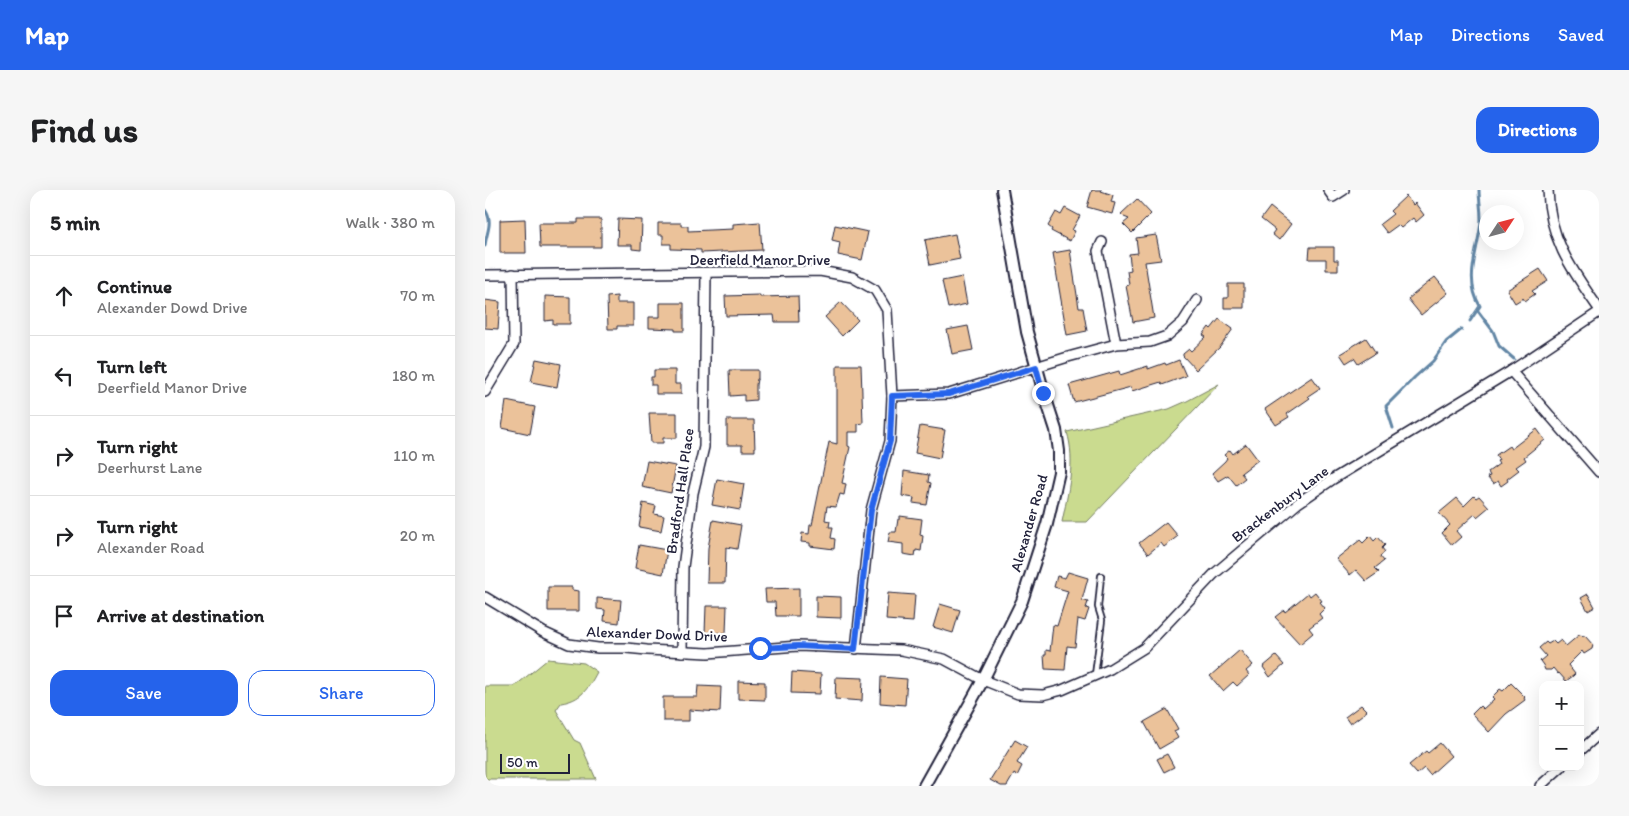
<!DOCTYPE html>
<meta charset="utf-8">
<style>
body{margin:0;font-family:Itim,sans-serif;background:#f6f6f6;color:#202124}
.controls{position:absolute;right:15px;bottom:15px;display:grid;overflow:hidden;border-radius:10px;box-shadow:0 5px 20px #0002}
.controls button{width:45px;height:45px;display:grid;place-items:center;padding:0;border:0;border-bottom:1px solid #e0e0e0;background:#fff;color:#202124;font:25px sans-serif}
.compass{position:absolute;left:994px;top:15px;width:45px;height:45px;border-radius:50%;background:#fff;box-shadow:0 5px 20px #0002;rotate:54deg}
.scale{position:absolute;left:15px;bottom:12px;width:70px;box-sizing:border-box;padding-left:5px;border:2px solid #22223b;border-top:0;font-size:14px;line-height:18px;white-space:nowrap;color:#22223b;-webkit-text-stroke:4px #fff;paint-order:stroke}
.stop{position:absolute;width:15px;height:15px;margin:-11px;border:4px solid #2563eb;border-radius:50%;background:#fff}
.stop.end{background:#2563eb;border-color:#fff;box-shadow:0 1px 5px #0008}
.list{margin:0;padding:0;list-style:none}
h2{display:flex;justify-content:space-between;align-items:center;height:65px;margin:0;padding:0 20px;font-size:21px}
h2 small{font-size:16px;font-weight:400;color:#757577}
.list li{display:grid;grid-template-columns:32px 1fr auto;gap:15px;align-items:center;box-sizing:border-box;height:80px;padding:0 20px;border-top:1px solid #e0e0e0}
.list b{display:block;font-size:19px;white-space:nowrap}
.list p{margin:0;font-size:16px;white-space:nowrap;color:#757577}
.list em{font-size:16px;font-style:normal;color:#757577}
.actions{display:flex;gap:10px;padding:15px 20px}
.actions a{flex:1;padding:11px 0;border:1px solid #2563eb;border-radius:15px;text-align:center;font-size:18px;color:#2563eb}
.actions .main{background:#2563eb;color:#fff}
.icon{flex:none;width:28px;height:28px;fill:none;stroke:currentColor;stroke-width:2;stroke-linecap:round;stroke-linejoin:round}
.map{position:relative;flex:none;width:1114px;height:596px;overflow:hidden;border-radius:15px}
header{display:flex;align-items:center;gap:30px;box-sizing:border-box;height:70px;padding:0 25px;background:#2563eb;color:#fff}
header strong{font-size:24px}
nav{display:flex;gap:28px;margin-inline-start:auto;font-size:18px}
.intro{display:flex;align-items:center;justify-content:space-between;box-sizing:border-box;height:120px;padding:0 30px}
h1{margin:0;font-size:35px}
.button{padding:12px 22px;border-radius:15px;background:#2563eb;color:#fff;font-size:18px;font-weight:700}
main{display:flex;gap:30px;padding:0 30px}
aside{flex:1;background:#fff;border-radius:15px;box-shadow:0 5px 20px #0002}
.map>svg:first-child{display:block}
.green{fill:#cadb8f;stroke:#767e65}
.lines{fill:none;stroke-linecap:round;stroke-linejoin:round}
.stream{stroke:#6286a5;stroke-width:3}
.building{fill:#ebc29a;stroke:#22223b}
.service-casing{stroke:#22223b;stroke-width:8}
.minor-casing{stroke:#22223b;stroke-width:12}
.tertiary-casing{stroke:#22223b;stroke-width:14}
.service{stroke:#fff;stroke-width:4.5}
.minor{stroke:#fff;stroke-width:9}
.tertiary{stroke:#fff;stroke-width:10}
.route{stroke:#2563eb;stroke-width:6}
.labels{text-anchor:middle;stroke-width:4.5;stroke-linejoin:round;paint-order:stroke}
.street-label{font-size:15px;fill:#22223b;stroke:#fff}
</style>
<header>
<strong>Map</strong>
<nav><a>Map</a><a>Directions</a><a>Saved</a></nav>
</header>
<div class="intro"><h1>Find us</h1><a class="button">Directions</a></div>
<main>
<aside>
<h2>5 min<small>Walk · 380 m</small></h2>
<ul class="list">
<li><svg class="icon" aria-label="ahead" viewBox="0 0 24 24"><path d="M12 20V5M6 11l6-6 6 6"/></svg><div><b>Continue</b><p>Alexander Dowd Drive</p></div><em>70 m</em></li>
<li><svg class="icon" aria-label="left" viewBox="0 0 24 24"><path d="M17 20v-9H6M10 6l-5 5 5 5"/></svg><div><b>Turn left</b><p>Deerfield Manor Drive</p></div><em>180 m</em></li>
<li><svg class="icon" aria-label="right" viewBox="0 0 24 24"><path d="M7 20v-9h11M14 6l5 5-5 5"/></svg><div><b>Turn right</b><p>Deerhurst Lane</p></div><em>110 m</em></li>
<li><svg class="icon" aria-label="right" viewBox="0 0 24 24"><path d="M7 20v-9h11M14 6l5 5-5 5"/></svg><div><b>Turn right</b><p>Alexander Road</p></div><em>20 m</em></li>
<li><svg class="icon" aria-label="arrive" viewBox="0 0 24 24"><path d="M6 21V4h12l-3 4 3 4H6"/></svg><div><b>Arrive at destination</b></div></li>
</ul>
<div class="actions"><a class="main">Save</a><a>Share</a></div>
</aside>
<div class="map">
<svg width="1114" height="596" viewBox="0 0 1114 596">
<rect width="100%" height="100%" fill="#fff"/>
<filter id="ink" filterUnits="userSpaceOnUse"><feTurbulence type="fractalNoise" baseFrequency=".02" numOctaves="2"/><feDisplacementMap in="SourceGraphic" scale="10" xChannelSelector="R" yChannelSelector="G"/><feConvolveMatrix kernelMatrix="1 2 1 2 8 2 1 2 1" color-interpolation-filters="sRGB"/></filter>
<g filter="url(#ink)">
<!-- green -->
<g class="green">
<path d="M734,194L602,332H577C583,303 591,271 582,242L684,219L702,211Z"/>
<path d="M63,469L99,473L112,482C103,499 96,510 76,513L71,520L89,550L95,553L111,589H0V496H30Z"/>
</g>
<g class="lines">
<!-- stream -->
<g class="stream">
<path d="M0,20C9,32 1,43 0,56"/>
<polyline points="993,121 1008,141 1014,156 1029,169"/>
<path d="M985,131L995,116C980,91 991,66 995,39C998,27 994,13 994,0"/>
<polyline points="908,238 901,216 930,187 948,171 961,152 977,139"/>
</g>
</g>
<!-- building -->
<g class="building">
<polygon points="607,0 617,0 616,1 628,5 626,12 630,13 627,24 602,17"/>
<polygon points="921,6 928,15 930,13 939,25 931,32 928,28 916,38 913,35 902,43 895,34 908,24 905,21"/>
<polygon points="652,9 666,24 647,43 638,34 644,29 639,27 636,24"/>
<polygon points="785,17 806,34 794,50 787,44 790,40 776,29"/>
<polygon points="580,18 595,26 587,40 590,41 585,51 566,41 567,39 563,36 571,22 576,25"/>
<polygon points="40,29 41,63 15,63 15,30"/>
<polygon points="93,29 116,29 116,57 55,57 54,33 93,33"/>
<polygon points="133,29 157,30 156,60 147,59 147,55 132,55"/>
<polygon points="275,32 277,60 216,63 216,60 186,59 186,54 178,54 178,45 173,45 173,33 196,33 196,36 203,36 203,41 248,39 248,34"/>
<polygon points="350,35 383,42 377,70 353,65 355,52 347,50"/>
<polygon points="470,44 475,69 445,75 440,50"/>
<polygon points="671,45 676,70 660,72 669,128 648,132 641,96 644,95 642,81 646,80 644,64 653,63 651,48"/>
<polygon points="825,57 849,57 849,70 853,70 853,80 841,80 841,69 824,69"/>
<polygon points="585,60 594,118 598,118 602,141 582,145 568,63"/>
<polygon points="1055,79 1063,91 1047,101 1050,104 1040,111 1038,108 1030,113 1022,100"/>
<polygon points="477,87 482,114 463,118 457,91"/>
<polygon points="950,87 963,103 936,125 923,109"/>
<polygon points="743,94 759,94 759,118 739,118 739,108 743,108"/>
<polygon points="275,105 275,107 313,106 314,132 290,132 289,125 241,126 240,106"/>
<polygon points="60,106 85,107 85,134 68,134 68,130 60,131"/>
<polygon points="132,106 132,113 148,113 148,136 132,136 132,139 123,139 122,107"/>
<polygon points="0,110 15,112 13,139 0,138"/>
<polygon points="356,112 373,130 357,146 340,127"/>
<polygon points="175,113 199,113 199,141 190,141 190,139 164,138 164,127 175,127"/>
<polygon points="734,129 748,139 735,157 711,180 698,166 698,164 704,159 706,161 721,147 718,145 724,137 726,139"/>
<polygon points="483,136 488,160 467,164 462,140"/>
<polygon points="881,148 891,163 873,174 869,168 861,173 855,164"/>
<polygon points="51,169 76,174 72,197 46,192"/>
<polygon points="694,170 701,186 677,195 676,192 647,201 646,197 589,212 584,195 634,181 635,185 663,176 663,179 680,173 681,175"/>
<polygon points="352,175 376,175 378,233 373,234 373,242 363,242 363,256 365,257 357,293 361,294 359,305 355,304 351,317 342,316 340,330 345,331 344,337 348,337 346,348 350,349 349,359 325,356 325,353 316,352 317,343 324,344 325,335 327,335 344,252 352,254"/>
<polygon points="169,180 190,180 190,194 196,194 196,204 171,204 171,195 166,195 166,187 169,187"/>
<polygon points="244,180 273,180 273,189 272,189 271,195 271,210 259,211 259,205 245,206"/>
<polygon points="827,187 835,198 823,206 825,208 802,224 804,227 791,235 780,219"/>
<polygon points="21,211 50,217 45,244 17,238"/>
<polygon points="164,223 192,223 192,248 178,248 178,253 166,253"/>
<polygon points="242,230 269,230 270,261 257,261 257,255 242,255"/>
<polygon points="435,236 460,240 455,268 430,263"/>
<polygon points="1052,239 1060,250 1039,267 1041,270 1031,277 1034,280 1022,289 1023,291 1016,296 1013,291 1008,294 1002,287 1005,286 1003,282 1014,274 1012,271 1014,270 1011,265 1024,256 1026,259"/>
<polygon points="761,254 773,270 756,283 760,288 751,295 743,285 733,291 727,283 740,271 742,268 739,265 745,260 748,264"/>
<polygon points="162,271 191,276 186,303 157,297"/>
<polygon points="419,281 444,285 443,292 446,293 442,315 428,313 429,308 417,306"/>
<polygon points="232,289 259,294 255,320 227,315"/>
<polygon points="989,306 991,308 994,306 1004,317 992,327 990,324 971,341 976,347 967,355 957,343 965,335 954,323 972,308 979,316"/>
<polygon points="158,313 171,316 169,324 179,326 176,341 154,337"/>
<polygon points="415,326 437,329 435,345 438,346 436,361 431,360 430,366 418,364 418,354 403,352 405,342 411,342 413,329 415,329"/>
<polygon points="228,330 256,335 252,359 241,357 240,393 222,393 223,358"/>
<polygon points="681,332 693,346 679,357 676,353 663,364 654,353"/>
<polygon points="885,346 889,351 893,347 900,355 897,358 900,362 895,366 899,371 890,378 894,382 881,391 871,380 865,385 851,369 875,350 878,353"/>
<polygon points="154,355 182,360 178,384 150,378"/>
<polygon points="583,382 603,388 597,410 603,412 601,418 604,419 600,431 593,429 590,457 582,456 580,480 560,479 559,465 561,465 561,460 565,461 568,435 572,436 583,401 569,397 572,386 580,388"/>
<polygon points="63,397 87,397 87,400 94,401 94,421 63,421"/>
<polygon points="314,398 314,426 291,426 290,412 281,412 280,399"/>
<polygon points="830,402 837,411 835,412 840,418 834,424 837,428 824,438 828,443 815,454 790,427 799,420 800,422 805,418 823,403 825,406"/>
<polygon points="403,403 430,405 428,432 401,430"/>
<polygon points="1103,404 1110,417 1103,421 1096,408"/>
<polygon points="331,406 356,407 356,428 331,427"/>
<polygon points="112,408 136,410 134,433 119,431 120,420 112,419"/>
<polygon points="455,414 475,420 468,443 448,437"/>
<polygon points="221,416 242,416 241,443 220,443"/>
<polygon points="1094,445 1100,446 1108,455 1107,459 1099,464 1097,461 1083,475 1090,484 1088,486 1081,491 1074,483 1073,484 1068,478 1066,480 1060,480 1058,475 1055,471 1061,466 1054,458 1061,452 1063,454 1068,451 1071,454 1076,450 1081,456"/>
<polygon points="755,460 768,475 761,481 764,485 752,496 748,492 738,501 725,486"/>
<polygon points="791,466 799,475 785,487 778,477"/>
<polygon points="307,482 336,484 335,504 306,503"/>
<polygon points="351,487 378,488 377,511 350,509"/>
<polygon points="396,487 422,489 420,515 395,513"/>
<polygon points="253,491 280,492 280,510 253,509"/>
<polygon points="1026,493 1040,507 1039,508 1040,510 1021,524 1004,542 987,524 995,516 998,519 1009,509 1007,507 1015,499 1018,501"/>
<polygon points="213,496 236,497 235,522 204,520 204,531 178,531 178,507 212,507"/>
<polygon points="876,515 882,521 865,534 860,527"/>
<polygon points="682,519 693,539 689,541 693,548 674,559 659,532"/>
<polygon points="530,550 542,557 532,573 537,576 532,586 529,584 522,596 516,596 505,590"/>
<polygon points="955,553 966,566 945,585 939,578 932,584 924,575 941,561 943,563"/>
<polygon points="682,564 689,577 679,582 672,569"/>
</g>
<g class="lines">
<!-- service casing -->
<g class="service-casing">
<polyline id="service" points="610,485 617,430 613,417 616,386"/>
</g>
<!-- minor casing -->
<g class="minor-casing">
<g id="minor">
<polyline points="843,0 848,7 859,0"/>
<path d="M1063,0C1064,49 1087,80 1114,119"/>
<polyline points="617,52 613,61 631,154"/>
<polyline points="0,85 335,81 367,87 390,100 402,120 407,206 405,251 386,320 371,459"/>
<polyline points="1026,181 1114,282"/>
<polyline points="0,202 29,154 28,84"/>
<polyline points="407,206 464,204 583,167 631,154 665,152 682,146 698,132 712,110"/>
<polyline points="0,407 58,442 84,454 113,458 141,458 162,460 223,463 313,456 416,460 459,469 498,490 533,504 558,505 577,500 625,479 659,458 729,384 813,313 848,289 1026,181 1114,122"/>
<polyline points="197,462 198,377 208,303 219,257 221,83"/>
<polyline points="1095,561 1114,544"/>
<polyline points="1055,596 1076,577"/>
</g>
</g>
<!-- tertiary casing -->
<g class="tertiary-casing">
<polyline id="tertiary" points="439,596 498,490 537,411 562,334 574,282 574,261 571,240 559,203 542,142 517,0"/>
</g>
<!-- service -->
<use href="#service" class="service"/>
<!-- minor -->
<use href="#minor" class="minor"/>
<!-- tertiary -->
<use href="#tertiary" class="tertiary"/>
</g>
</g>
<g class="lines" filter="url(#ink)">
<!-- route -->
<polyline class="route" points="275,458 313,456 370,459 386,320 405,251 407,206 464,204 551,177 558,203"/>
</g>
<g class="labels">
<!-- street labels -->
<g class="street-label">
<text x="275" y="75">Deerfield Manor Drive</text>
<text transform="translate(195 301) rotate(-82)" y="5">Bradford Hall Place</text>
<text transform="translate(795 314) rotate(-37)" y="5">Brackenbury Lane</text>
<text transform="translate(544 333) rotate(-74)" y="5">Alexander Road</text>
<text transform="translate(172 444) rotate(2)" y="5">Alexander Dowd Drive</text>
</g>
</g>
</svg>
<div class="controls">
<button>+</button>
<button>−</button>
</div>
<svg class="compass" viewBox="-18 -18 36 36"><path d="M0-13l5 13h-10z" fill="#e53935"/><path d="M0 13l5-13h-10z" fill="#757577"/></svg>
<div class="scale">50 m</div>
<div class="stop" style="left:275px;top:458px"></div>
<div class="stop end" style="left:558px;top:203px"></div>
</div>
</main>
